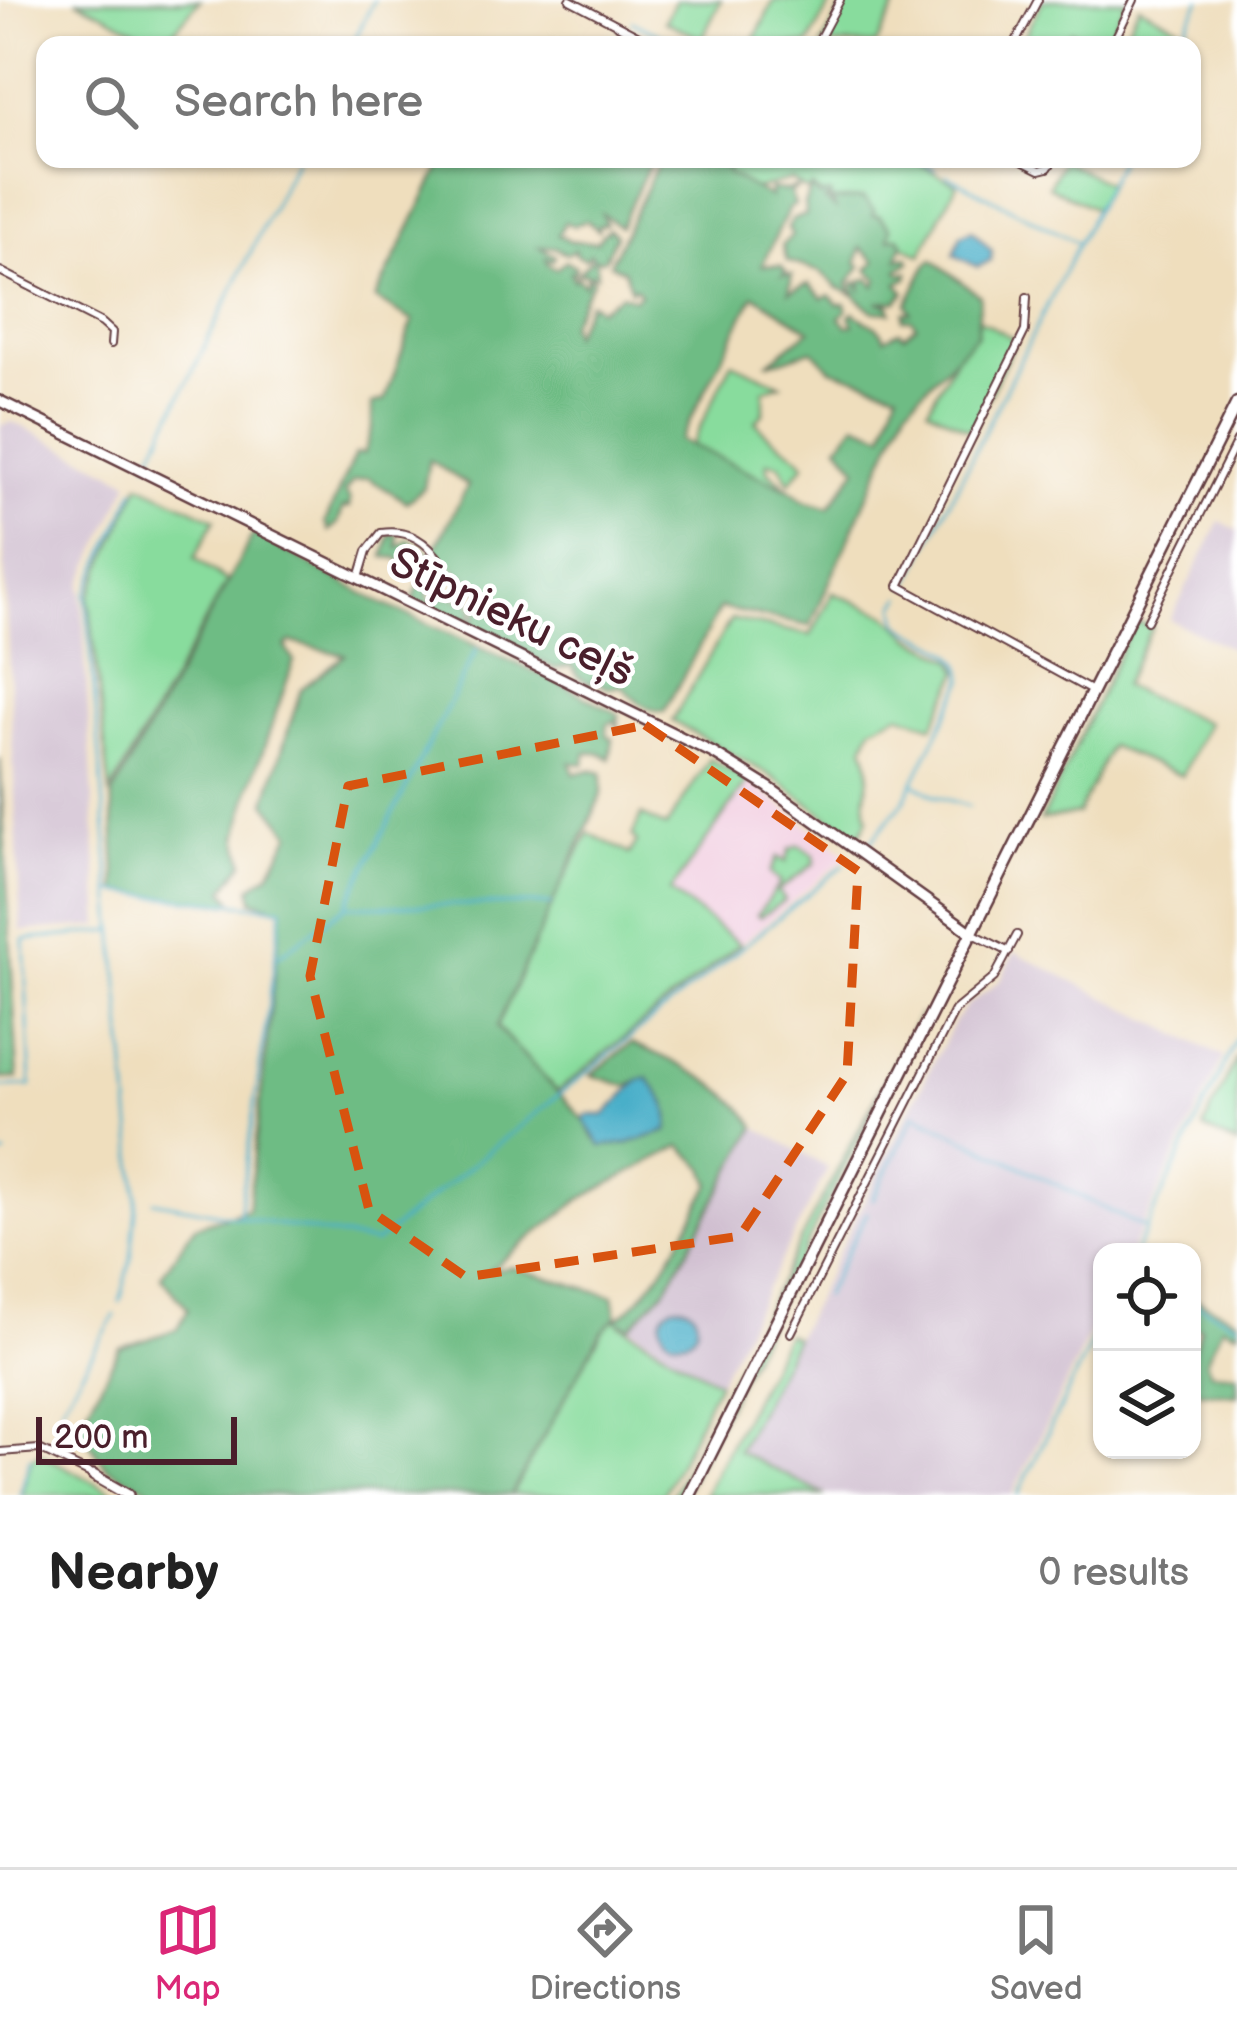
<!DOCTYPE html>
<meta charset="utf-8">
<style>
body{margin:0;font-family:"Balsamiq Sans",sans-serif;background:#f6f6f6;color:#222}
.controls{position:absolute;right:36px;bottom:36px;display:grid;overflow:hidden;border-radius:24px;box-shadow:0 3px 9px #0004}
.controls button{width:108px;height:108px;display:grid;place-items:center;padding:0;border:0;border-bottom:3px solid #e0e0e0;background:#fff;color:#222;font:60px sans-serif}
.scale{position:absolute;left:36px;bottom:30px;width:201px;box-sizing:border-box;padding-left:12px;border:6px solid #4a1f2b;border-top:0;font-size:33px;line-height:42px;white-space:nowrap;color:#4a1f2b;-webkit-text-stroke:9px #fff;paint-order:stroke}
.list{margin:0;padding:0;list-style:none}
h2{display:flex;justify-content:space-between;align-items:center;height:156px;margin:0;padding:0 48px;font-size:51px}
h2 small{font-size:39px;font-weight:400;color:#767676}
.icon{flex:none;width:66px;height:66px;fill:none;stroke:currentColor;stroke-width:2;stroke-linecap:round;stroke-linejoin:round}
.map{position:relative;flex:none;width:1237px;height:1495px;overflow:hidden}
.search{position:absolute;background:#fff;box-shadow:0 3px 9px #0004;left:36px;right:36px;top:36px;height:132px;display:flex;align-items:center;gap:30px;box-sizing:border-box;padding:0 42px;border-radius:24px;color:#767676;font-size:45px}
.sheet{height:372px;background:#fff}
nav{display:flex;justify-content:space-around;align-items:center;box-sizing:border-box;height:168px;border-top:3px solid #e0e0e0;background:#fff;font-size:33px;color:#767676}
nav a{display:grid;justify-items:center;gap:6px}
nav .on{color:#db2777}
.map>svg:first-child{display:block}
.built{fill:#f2cfe1}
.industrial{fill:#cfbdcf}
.green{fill:#88dc9d;stroke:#697e64;stroke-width:3}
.forest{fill:#6ebc84;stroke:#5c6e58;stroke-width:3;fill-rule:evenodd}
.water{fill:#4aafc9;stroke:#4a677a;stroke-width:3}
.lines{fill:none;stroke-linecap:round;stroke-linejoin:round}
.stream{stroke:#4aafc9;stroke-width:3}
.street-casing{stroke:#633c41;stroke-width:10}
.secondary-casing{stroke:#633c41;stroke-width:14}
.primary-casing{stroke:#633c41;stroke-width:15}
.street{stroke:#fff;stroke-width:6}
.secondary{stroke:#fff;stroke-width:9}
.primary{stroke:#fff;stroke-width:10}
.marked{fill:none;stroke:#d8530f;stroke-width:9;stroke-dasharray:24 15;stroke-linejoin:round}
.labels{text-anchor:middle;stroke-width:9;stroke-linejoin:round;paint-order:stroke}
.street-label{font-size:42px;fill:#4a1f2b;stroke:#fff}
</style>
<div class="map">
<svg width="1237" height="1495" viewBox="0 0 1237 1495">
<rect width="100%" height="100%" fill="#fff"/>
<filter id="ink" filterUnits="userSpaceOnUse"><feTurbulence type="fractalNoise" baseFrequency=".00833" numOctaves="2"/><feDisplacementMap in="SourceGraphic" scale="24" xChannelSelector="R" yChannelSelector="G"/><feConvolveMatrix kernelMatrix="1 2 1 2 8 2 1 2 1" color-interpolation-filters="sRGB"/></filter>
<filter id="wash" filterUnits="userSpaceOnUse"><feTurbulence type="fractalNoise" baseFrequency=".004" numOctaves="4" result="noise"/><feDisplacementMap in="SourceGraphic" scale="48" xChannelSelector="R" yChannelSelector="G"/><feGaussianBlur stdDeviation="2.7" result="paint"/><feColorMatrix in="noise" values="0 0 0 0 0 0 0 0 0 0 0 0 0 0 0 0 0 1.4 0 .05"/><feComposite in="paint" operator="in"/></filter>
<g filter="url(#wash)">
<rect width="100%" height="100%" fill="#efdebd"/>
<!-- built -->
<polygon class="built" points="749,781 848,856 740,944 670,892"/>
<!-- industrial -->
<g class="industrial">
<polygon points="13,422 130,481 81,585 100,926 21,931 0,466 1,425"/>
<polygon points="1220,521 1237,530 1237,651 1170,620"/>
<polygon points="1015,952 1223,1057 1130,1252 1102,1252 1102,1308 1012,1495 828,1495 738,1452 954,1022 969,1004 1000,981"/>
<polygon points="756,1127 828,1168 718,1382 630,1327 667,1287"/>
</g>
<!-- green -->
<g class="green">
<polygon points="76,0 200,0 162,45 144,45 148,36"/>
<polygon points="676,0 721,0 702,39 665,21"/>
<polygon points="774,0 833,0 808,45 752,45"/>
<polygon points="846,0 899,0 876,45 822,45"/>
<polygon points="1043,0 1127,0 1104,45 1071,31 1063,45 1019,45"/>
<polygon points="1139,6 1180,27 1171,45 1140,45 1123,37"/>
<path d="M717,159H911L957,184L921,255L902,245V242L888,240C883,223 872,214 863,198L833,201L835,208L812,187L808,191L791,180L755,189L727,174Z"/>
<polygon points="1062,160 1108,184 1095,209 1049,186"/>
<polygon points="978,319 1016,340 972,431 928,408 956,356 977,334"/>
<path d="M732,362L781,384L764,390V412L756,421C767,440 792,446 805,464L790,482L779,464L767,462L768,471L792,491L691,445Z"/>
<polygon points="140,484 215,519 195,558 227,582 110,793 89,597"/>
<path d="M833,593L886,614L913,638L954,660L960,671L933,726L899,714L872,727L864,746C878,783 859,786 868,819L858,838L768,774L672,721L731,619L811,635Z"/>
<polygon points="1139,623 1152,627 1123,686 1207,723 1182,776 1110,746 1078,814 1041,820 1132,626"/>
<polygon points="710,759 748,781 670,892 740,944 557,1092 497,1027 551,904 589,833 630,854 637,842 632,837 641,815 666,827"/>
<polygon points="799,845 814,855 815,863 778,891 785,900 760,917 757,915 781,882 770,873 778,857 786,862 790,849"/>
<polygon points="920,1014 683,1495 672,1495 803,1235"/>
<polygon points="1237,1057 1237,1145 1203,1128"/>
<polygon points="617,1316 620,1324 718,1382 663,1495 511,1495 602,1331"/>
<polygon points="786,1334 795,1338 738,1451 825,1495 704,1495"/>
<polygon points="39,1453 119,1495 22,1495 31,1459"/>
</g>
<!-- forest -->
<g class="forest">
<path d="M444,159H652L620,226L602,214L606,224L599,225L598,230L586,220L574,226L565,222L558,235L570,241L596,242L609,228L616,235L604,260L596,259L597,275L578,273L593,258L590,254L586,259L576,255L575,250L566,254L555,247H540L555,256L552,261L546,258L548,265L556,269L566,261L576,267L574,273L570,272L574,280L577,277L584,285L588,276L593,280L569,324L572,335L589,302L600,309L621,294L634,299L640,293L635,287L631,290L624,270L610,264L660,159H717L724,168L729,166L728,174L770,197V189L783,191L799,187L790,193L795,205L789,208L762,265L781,266L786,272L783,275H792L789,292L809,284L823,298L830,295L837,304H845L847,310L840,318L847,326L854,325L850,316L854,312C864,324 879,322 885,338L899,331L904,335L916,325L911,319H903L904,312H911L907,304L927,264L933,260L980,296L977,334L907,407L810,626L720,608L664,712C646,711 633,699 622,686L608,688L594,680L591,684L577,676L572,665L556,669L413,600L423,573L432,565L438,574L427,594L432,603L443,596L456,597L461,602L466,593L474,610L469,617L474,619L485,594L443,560L433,561L431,556L468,485L429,460L424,488L407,502L368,478L353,481L345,492L350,500L349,508H343L338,523L329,531L325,523L355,454L364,453L372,428V404L385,400L413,321L375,299ZM754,295L810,330L769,362C784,362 797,353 813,350L831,369L898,391L884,434L856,423L839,445L857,468L829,508L804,501L792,491L680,440Z"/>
<polygon points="812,187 819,196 830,193 831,198 825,200 835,208 832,200 863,198 874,210 873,215 879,215 891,228 889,239 898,237 903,242 898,259 908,257 910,262 898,270 901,274 909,273 908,278 898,283 905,292 897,301 877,302 890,305 891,312 873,311 856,297 853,285 858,282 861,289 862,280 870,279 875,286 878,279 868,270 876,261 861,248 857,262 861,266 848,284 852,294 838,288 821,272 787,261 782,245 792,236 788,228 792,220 806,215 804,204"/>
<path d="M254,533L381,603L558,682L619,714L618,729L615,720L607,725V735L613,739L610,759L601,753H587L584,764L570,763L574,774L590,770L602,773V794L497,1027L584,1120L595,1139L626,1144L668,1130C674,1104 658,1094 639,1080L626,1086L591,1075L632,1043C677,1063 730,1084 756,1127L667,1287L630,1327L616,1320C660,1287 684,1232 711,1184L705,1168L681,1146L581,1199L487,1272L511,1267L613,1296L617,1316L602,1331L511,1495H161L107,1468L78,1427L120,1348L178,1329L188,1309L161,1276L195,1226L248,1209L282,909L253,900L251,887L269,874L291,834L266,802L301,689L345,655L291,642L286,647L294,661L250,788L238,837L244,862L224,890L235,904L117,892L112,796Z"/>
<polygon points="390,534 398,534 398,547 409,539 428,552 430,562 425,569 412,573 398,558 384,557"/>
<polygon points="0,758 18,1078 0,1079"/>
<polygon points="1192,1297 1237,1319 1237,1332 1222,1326 1206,1361 1210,1372 1237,1374 1237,1395 1192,1391 1192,1351 1201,1328 1192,1326"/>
</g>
<!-- water -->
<g class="water">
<polygon points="972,230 992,251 991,260 978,267 954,255 961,235"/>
<path d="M648,1078C661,1095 674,1108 668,1131L626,1144L601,1146L584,1120L586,1115H605L639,1080Z"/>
<circle cx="679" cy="1323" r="18"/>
</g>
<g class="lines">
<!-- stream -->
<g class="stream">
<polyline points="632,21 682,45"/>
<polyline points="352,45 374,0"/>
<polyline points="1177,45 1200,0"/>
<polyline points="916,159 936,169"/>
<polyline points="947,175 1076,242"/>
<polyline points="148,463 296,159"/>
<polyline points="907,587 1120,159"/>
<polyline points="916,784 935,796 969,806"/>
<path d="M868,845L904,801L964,680C966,646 919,642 899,622L896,606L902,597"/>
<polyline points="111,892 282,908 239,1215"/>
<polyline points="348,906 551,904"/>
<polyline points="279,956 346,906 477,649"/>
<polyline points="0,1087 31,1086 24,940 113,931"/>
<polyline points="0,1156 6,1155"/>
<polyline points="873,1199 915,1114 1146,1229"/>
<polyline points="154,1201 375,1243 844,865"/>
<polyline points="1135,1252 1237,1038"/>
<polyline points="824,1296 867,1213"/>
<polyline points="120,1302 131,1259 137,1198 86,594 135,489"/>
<polyline points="1192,1302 1237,1324"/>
<polyline points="61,1407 115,1315"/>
<polyline points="20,1495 30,1458"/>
<polyline points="1018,1495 1102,1321"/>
</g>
</g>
</g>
<g filter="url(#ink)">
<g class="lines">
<!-- street casing -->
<g class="street-casing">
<g id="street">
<polyline points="570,0 656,45"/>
<polyline points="816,45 840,0"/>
<polyline points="1014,45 1038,0"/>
<polyline points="1112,45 1134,0"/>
<polyline points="1018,159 1040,170 1048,168 1054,159"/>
<polyline points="0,271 102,323 112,332 111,344"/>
<polyline points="1027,297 1025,331 899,586 1090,690"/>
<path d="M359,578L367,551L381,533C410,529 426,541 443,564L437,583"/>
<polyline points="1147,621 1237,441"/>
<polyline points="972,933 1009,952"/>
<polyline points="791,1333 955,1010 994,978 1017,935"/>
<polyline points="0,1452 39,1449 91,1474"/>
</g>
</g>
<!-- secondary casing -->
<g class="secondary-casing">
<g id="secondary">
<polyline points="0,401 713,753 768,787 972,933"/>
<polyline points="93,1475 128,1495"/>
</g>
</g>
<!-- primary casing -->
<g class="primary-casing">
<polyline id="primary" points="690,1495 1237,403"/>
</g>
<!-- street -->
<use href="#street" class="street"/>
<!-- secondary -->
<use href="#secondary" class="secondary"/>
<!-- primary -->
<use href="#primary" class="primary"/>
</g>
</g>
<!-- marked area -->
<path class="marked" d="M645,725L858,871L847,1074L740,1236L466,1277L369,1210L310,976L348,786Z"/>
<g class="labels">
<!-- street labels -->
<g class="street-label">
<text transform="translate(513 616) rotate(26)" y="15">Stīpnieku ceļš</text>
</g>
</g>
</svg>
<div class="controls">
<button><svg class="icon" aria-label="locate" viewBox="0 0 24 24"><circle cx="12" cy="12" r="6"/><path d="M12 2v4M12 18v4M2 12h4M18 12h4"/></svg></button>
<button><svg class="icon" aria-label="layers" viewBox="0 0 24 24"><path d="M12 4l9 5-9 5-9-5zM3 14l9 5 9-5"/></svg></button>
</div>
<div class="scale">200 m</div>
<div class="search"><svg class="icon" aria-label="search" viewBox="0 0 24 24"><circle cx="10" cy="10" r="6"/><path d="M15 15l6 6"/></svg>Search here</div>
</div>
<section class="sheet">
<h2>Nearby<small>0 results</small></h2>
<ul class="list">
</ul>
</section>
<nav>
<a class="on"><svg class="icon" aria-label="map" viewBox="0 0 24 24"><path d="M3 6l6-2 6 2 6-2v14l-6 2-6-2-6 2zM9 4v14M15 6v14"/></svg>Map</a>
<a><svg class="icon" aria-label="directions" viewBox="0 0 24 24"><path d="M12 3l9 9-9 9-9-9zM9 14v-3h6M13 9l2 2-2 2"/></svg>Directions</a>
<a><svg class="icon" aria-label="saved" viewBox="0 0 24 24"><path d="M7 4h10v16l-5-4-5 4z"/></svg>Saved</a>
</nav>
